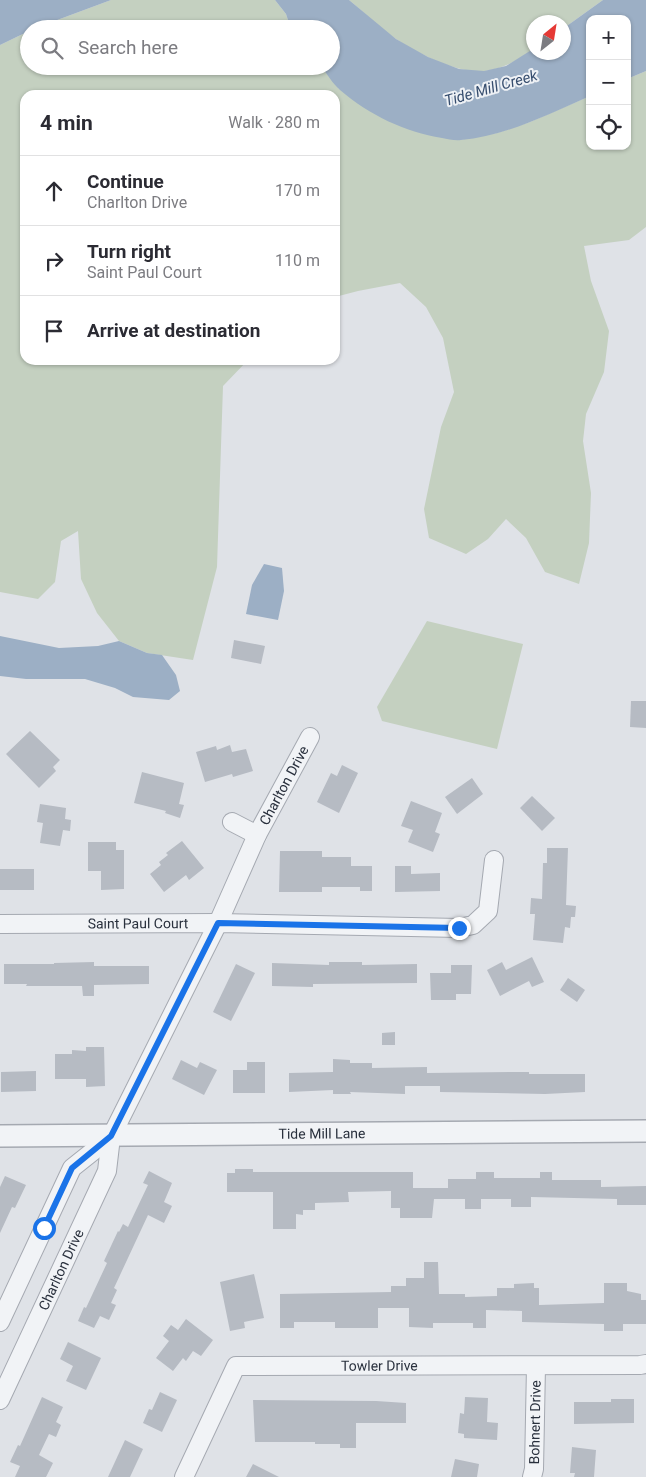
<!DOCTYPE html>
<meta charset="utf-8">
<style>
body{margin:0;font-family:Roboto,sans-serif;background:#f2f2f3;color:#2b2b33}
.controls{position:absolute;right:15px;top:15px;display:grid;overflow:hidden;border-radius:10px;box-shadow:0 1px 4px #0004}
.controls button{width:45px;height:45px;display:grid;place-items:center;padding:0;border:0;border-bottom:1px solid #e1e1e2;background:#fff;color:#2b2b33;font:25px sans-serif}
.compass{position:absolute;left:526px;top:15px;width:45px;height:45px;border-radius:50%;background:#fff;box-shadow:0 1px 4px #0004;rotate:30deg}
.stop{position:absolute;width:15px;height:15px;margin:-11px;border:4px solid #1a73e8;border-radius:50%;background:#fff}
.stop.end{background:#1a73e8;border-color:#fff;box-shadow:0 1px 5px #0008}
.list{margin:0;padding:0;list-style:none}
h2{display:flex;justify-content:space-between;align-items:center;height:65px;margin:0;padding:0 20px;font-size:21px}
h2 small{font-size:16px;font-weight:400;color:#7c7c81}
.list li{display:grid;grid-template-columns:32px 1fr auto;gap:15px;align-items:center;box-sizing:border-box;height:70px;padding:0 20px;border-top:1px solid #e1e1e2}
.list b{display:block;font-size:19px;white-space:nowrap}
.list p{margin:0;font-size:16px;white-space:nowrap;color:#7c7c81}
.list em{font-size:16px;font-style:normal;color:#7c7c81}
.icon{flex:none;width:28px;height:28px;fill:none;stroke:currentColor;stroke-width:2;stroke-linecap:round;stroke-linejoin:round}
.map{position:relative;flex:none;width:646px;height:1477px;overflow:hidden}
.search{position:absolute;background:#fff;box-shadow:0 1px 4px #0004;left:20px;top:20px;width:320px;height:55px;display:flex;align-items:center;gap:12px;box-sizing:border-box;padding:0 18px;border-radius:28px;color:#7c7c81;font-size:19px}
.panel{position:absolute;background:#fff;box-shadow:0 1px 4px #0004;left:20px;top:90px;width:320px;height:275px;border-radius:15px}
.map>svg:first-child{display:block}
.green{fill:#c4d0c0}
.water{fill:#9cafc5}
.building{fill:#b6bbc3}
.lines{fill:none;stroke-linecap:round;stroke-linejoin:round}
.minor-casing{stroke:#a5a9b1;stroke-width:20}
.tertiary-casing{stroke:#a5a9b1;stroke-width:24}
.minor{stroke:#f1f3f6;stroke-width:18}
.tertiary{stroke:#f1f3f6;stroke-width:21}
.route{stroke:#1a73e8;stroke-width:6}
.labels{text-anchor:middle;stroke-width:4;stroke-linejoin:round;paint-order:stroke}
.street-label{font-size:14px;fill:#29303d;stroke:#eef1f5}
.water-label{font-size:15px;font-style:italic;fill:#364d6e;stroke:#eef1f5}
</style>
<div class="map">
<svg width="646" height="1477" viewBox="0 0 646 1477">
<rect width="100%" height="100%" fill="#dfe2e7"/>
<!-- green -->
<g class="green">
<polygon points="111,0 275,0 286,14 291,29 33,29"/>
<path d="M349,0H603L564,28V22H534L533,49C519,60 503,69 485,71C457,74 419,54 396,39C380,28 365,13 349,0Z"/>
<polygon points="29,31 29,66 321,66 339,89 459,140 497,133 530,122 590,96 590,146 627,146 627,79 646,71 646,227 629,240 584,246 591,281 609,331 604,372 586,414 583,441 591,493 589,543 579,584 545,572 526,538 506,519 488,539 466,554 429,538 424,509 441,427 454,392 443,338 426,307 400,283 358,291 335,297 335,95 25,95 25,360 248,360 223,386 217,567 193,660 147,653 119,641 97,613 81,579 78,531 61,541 55,582 38,599 0,592 0,45"/>
<polygon points="427,621 523,644 497,749 382,721 377,707"/>
</g>
<!-- water -->
<g class="water">
<polygon points="0,0 111,0 33,29 29,29 29,31 0,45"/>
<path d="M275,0H349L396,39L428,57L459,69L484,71L506,66L533,49L534,52H564V28L603,0H646V71L627,79V19H590V96C549,114 506,136 461,140C455,141 448,139 442,138C405,132 369,115 340,90C333,84 327,74 321,66H331V29H291L286,14Z"/>
<polygon points="264,564 282,568 284,591 278,620 246,614 252,585"/>
<polygon points="0,636 59,648 98,646 119,641 147,653 162,655 176,675 180,691 169,700 133,697 115,688 85,679 26,679 0,676"/>
</g>
<!-- building -->
<g class="building">
<polygon points="234,640 265,646 261,664 231,658"/>
<polygon points="631,701 646,701 646,728 630,727"/>
<polygon points="30,731 60,760 53,767 56,771 39,788 6,754"/>
<polygon points="230,745 232,752 246,749 253,771 233,777 232,774 205,782 196,752 216,746 217,750"/>
<polygon points="342,765 358,773 339,813 317,802 331,773 337,776"/>
<polygon points="142,772 184,783 179,804 184,805 180,818 165,813 166,811 134,803"/>
<polygon points="472,778 483,794 457,814 445,797"/>
<polygon points="532,796 555,818 542,831 520,808"/>
<polygon points="411,801 442,813 435,832 440,834 433,852 408,842 413,830 401,826"/>
<polygon points="40,804 66,808 65,819 71,820 70,831 63,830 60,846 40,843 43,823 37,822"/>
<polygon points="182,841 204,868 189,880 186,875 164,892 150,874 161,865 159,862 168,855 166,853"/>
<polygon points="88,842 116,842 116,850 124,850 124,889 101,890 101,871 88,871"/>
<polygon points="547,848 568,848 566,905 576,906 575,917 571,917 570,928 565,927 563,943 533,940 535,914 530,914 531,898 542,899 543,863 547,863"/>
<polygon points="280,851 322,851 322,857 351,857 351,866 372,866 372,891 360,891 360,887 322,887 322,892 279,892"/>
<polygon points="395,866 411,866 411,874 440,873 440,891 395,892"/>
<rect x="0" y="869" width="34" height="21"/>
<polygon points="532,957 544,982 532,987 529,981 500,996 487,970 502,962 506,970"/>
<polygon points="94,962 94,966 149,966 149,984 94,985 94,996 83,996 82,986 26,986 27,984 4,984 4,964 54,964 54,963"/>
<polygon points="329,962 362,962 362,965 417,964 417,983 313,984 313,987 272,986 272,963 329,965"/>
<polygon points="236,964 255,973 231,1021 213,1012"/>
<polygon points="451,965 472,965 471,994 456,994 456,1000 431,1000 430,973 451,973"/>
<polygon points="568,978 585,990 577,1002 560,990"/>
<polygon points="395,1032 395,1045 382,1045 382,1033"/>
<polygon points="86,1047 104,1047 105,1086 86,1087 86,1079 55,1079 55,1054 72,1054 72,1050 86,1051"/>
<polygon points="333,1059 350,1060 350,1063 372,1063 372,1068 427,1067 427,1073 516,1072 529,1072 529,1074 585,1074 585,1092 545,1094 440,1092 440,1086 405,1086 405,1094 350,1092 351,1094 333,1094 333,1090 289,1092 289,1073 333,1072"/>
<polygon points="181,1060 197,1068 200,1062 217,1070 204,1095 172,1079"/>
<polygon points="247,1062 265,1062 265,1093 233,1093 233,1070 247,1070"/>
<polygon points="36,1071 36,1091 1,1092 1,1072"/>
<polygon points="235,1169 253,1169 253,1172 413,1172 413,1188 448,1188 448,1179 476,1179 476,1172 494,1172 494,1178 540,1178 540,1172 552,1172 552,1180 601,1180 601,1187 646,1186 646,1205 617,1205 617,1199 531,1197 531,1207 511,1207 511,1199 481,1199 481,1209 465,1209 465,1199 434,1199 432,1218 400,1218 400,1208 391,1208 391,1191 348,1192 349,1202 315,1203 315,1210 303,1210 303,1215 296,1214 296,1229 273,1229 273,1192 227,1192 227,1173 235,1173"/>
<polygon points="149,1171 172,1183 164,1202 172,1206 164,1223 148,1215 114,1288 117,1290 111,1303 116,1305 109,1320 100,1316 94,1328 78,1321 84,1307 86,1308 107,1263 104,1261 118,1231 119,1232 123,1224 128,1227 148,1185 143,1183"/>
<polygon points="5,1176 26,1185 15,1208 12,1207 0,1233 0,1187"/>
<polygon points="424,1262 438,1262 439,1294 465,1294 465,1297 497,1296 497,1288 514,1288 514,1284 534,1283 534,1288 539,1288 539,1305 604,1303 604,1283 627,1283 627,1291 641,1294 641,1300 646,1300 646,1324 623,1324 623,1331 604,1331 604,1324 522,1322 522,1311 486,1310 486,1328 473,1328 473,1323 433,1323 433,1328 409,1327 409,1308 378,1308 378,1328 335,1328 335,1322 294,1322 294,1328 280,1328 280,1294 391,1292 391,1286 406,1286 406,1278 424,1278"/>
<polygon points="254,1274 264,1318 244,1322 245,1328 230,1331 220,1282"/>
<polygon points="186,1319 213,1340 201,1356 193,1351 186,1361 183,1358 173,1371 156,1358 169,1341 163,1336 171,1325 178,1330"/>
<polygon points="68,1342 101,1358 86,1390 66,1381 73,1366 60,1359"/>
<polygon points="160,1392 177,1400 162,1432 143,1423 149,1409 152,1410"/>
<polygon points="42,1397 63,1407 56,1422 61,1425 56,1437 49,1434 39,1455 53,1463 46,1477 15,1477 20,1466 10,1462 18,1445 20,1446"/>
<polygon points="465,1397 488,1398 487,1422 498,1423 497,1440 464,1438 464,1434 458,1433 460,1413 464,1414"/>
<polygon points="611,1399 634,1399 634,1423 574,1424 574,1402 611,1402"/>
<polygon points="253,1400 376,1401 406,1403 406,1423 356,1423 356,1448 340,1448 340,1444 315,1444 315,1442 255,1442"/>
<polygon points="125,1440 143,1449 130,1477 108,1477"/>
<polygon points="572,1447 596,1450 594,1477 574,1477 575,1473 570,1473"/>
<polygon points="455,1459 479,1464 477,1477 451,1477"/>
<polygon points="253,1464 279,1477 246,1477"/>
</g>
<g class="lines">
<!-- minor casing -->
<g class="minor-casing">
<g id="minor">
<polyline points="232,822 257,835"/>
<path id="s1" d="M0,924L218,923L459,928L473,925L488,911L494,860"/>
<polyline points="0,1322 72,1168 111,1137"/>
<path id="s2" d="M0,1400L107,1171L111,1137L218,923L257,835L310,737"/>
<path id="s3" d="M184,1477L236,1366L640,1365L646,1364"/>
<path id="s4" d="M532,1477L534,1469L536,1366"/>
</g>
</g>
<!-- tertiary casing -->
<g class="tertiary-casing">
<g id="tertiary">
<path id="s5" d="M0,1136L646,1131"/>
</g>
</g>
<!-- minor -->
<use href="#minor" class="minor"/>
<!-- tertiary -->
<use href="#tertiary" class="tertiary"/>
</g>
<g class="lines">
<!-- route -->
<polyline class="route" points="44,1228 72,1168 111,1136 218,923 459,928"/>
</g>
<g class="labels">
<!-- street labels -->
<g class="street-label">
<text dy="5" stroke="none"><textPath href="#s2" startOffset="679">Charlton Drive</textPath></text>
<text dy="5" stroke="none"><textPath href="#s1" startOffset="138">Saint Paul Court</textPath></text>
<text dy="5" stroke="none"><textPath href="#s5" startOffset="322">Tide Mill Lane</textPath></text>
<text dy="5" stroke="none"><textPath href="#s2" startOffset="144">Charlton Drive</textPath></text>
<text dy="5" stroke="none"><textPath href="#s3" startOffset="266">Towler Drive</textPath></text>
<text dy="5" stroke="none"><textPath href="#s4" startOffset="55">Bohnert Drive</textPath></text>
</g>
<!-- water labels -->
<g class="water-label">
<text transform="translate(491 88) rotate(-16)" y="5">Tide Mill Creek</text>
</g>
</g>
</svg>
<div class="controls">
<button>+</button>
<button>−</button>
<button><svg class="icon" aria-label="locate" viewBox="0 0 24 24"><circle cx="12" cy="12" r="6"/><path d="M12 2v4M12 18v4M2 12h4M18 12h4"/></svg></button>
</div>
<svg class="compass" viewBox="-18 -18 36 36"><path d="M0-13l5 13h-10z" fill="#e53935"/><path d="M0 13l5-13h-10z" fill="#7c7c81"/></svg>
<div class="stop" style="left:44px;top:1228px"></div>
<div class="stop end" style="left:459px;top:928px"></div>
<div class="search"><svg class="icon" aria-label="search" viewBox="0 0 24 24"><circle cx="10" cy="10" r="6"/><path d="M15 15l6 6"/></svg>Search here</div>
<section class="panel">
<h2>4 min<small>Walk · 280 m</small></h2>
<ul class="list">
<li><svg class="icon" aria-label="ahead" viewBox="0 0 24 24"><path d="M12 20V5M6 11l6-6 6 6"/></svg><div><b>Continue</b><p>Charlton Drive</p></div><em>170 m</em></li>
<li><svg class="icon" aria-label="right" viewBox="0 0 24 24"><path d="M7 20v-9h11M14 6l5 5-5 5"/></svg><div><b>Turn right</b><p>Saint Paul Court</p></div><em>110 m</em></li>
<li><svg class="icon" aria-label="arrive" viewBox="0 0 24 24"><path d="M6 21V4h12l-3 4 3 4H6"/></svg><div><b>Arrive at destination</b></div></li>
</ul>
</section>
</div>
